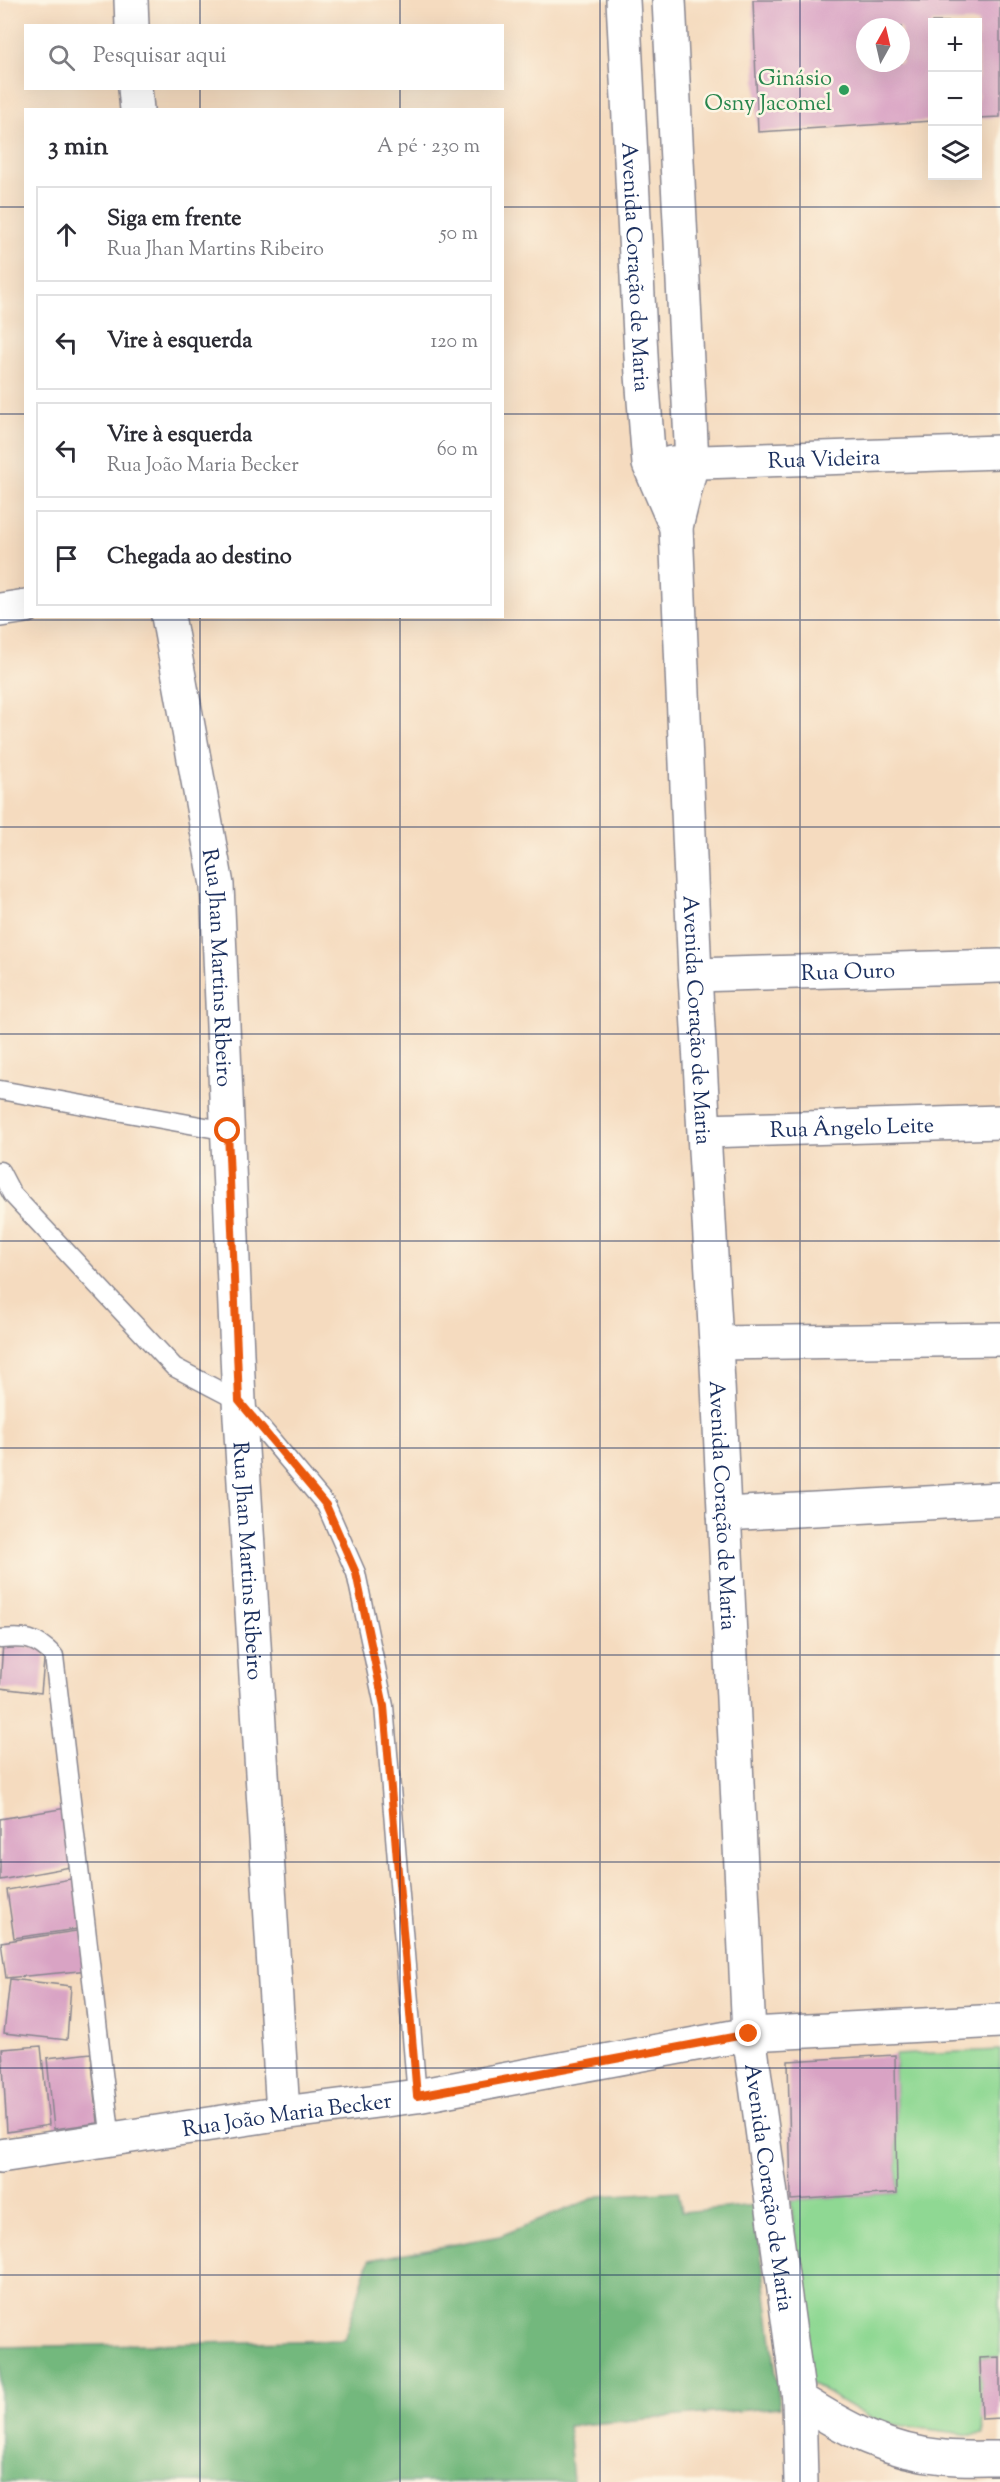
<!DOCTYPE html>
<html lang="pt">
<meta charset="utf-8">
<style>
body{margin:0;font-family:"Sorts Mill Goudy",serif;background:#f7f7f7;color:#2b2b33}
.controls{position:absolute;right:18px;top:18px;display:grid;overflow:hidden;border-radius:0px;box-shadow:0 6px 24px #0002}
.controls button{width:54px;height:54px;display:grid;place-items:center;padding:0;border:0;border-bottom:2px solid #e1e1e2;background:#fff;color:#2b2b33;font:30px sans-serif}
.compass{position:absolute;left:856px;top:18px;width:54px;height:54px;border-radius:50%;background:#fff;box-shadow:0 6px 24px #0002;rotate:8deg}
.stop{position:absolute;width:18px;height:18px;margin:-14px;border:4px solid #ea580c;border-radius:50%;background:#fff}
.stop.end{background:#ea580c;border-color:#fff;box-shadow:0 2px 6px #0008}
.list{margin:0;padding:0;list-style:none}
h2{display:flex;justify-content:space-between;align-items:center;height:78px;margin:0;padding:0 24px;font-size:26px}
h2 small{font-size:20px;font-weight:400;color:#7c7c81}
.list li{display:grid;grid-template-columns:39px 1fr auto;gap:18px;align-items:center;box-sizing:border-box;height:96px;margin:0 12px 12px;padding:0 12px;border:2px solid #e1e1e2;border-radius:0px}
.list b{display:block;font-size:22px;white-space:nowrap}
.list p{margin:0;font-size:20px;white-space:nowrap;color:#7c7c81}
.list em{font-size:20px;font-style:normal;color:#7c7c81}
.icon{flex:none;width:33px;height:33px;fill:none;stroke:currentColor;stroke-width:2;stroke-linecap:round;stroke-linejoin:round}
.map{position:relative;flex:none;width:1000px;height:2482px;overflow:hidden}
.search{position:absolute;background:#fff;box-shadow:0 6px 24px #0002;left:24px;top:24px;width:480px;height:66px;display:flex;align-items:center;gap:15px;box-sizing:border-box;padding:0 21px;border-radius:0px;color:#7c7c81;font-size:22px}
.panel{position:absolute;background:#fff;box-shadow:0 6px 24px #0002;left:24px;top:108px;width:480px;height:510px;border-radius:0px}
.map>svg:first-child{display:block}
.green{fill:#8fd893;stroke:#558478;stroke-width:1.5}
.forest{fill:#73b87d;stroke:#47746e;stroke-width:1.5}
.building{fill:#d9a3c4;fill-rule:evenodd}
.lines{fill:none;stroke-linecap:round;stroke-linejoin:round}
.service-casing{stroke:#88858e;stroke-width:21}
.minor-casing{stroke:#88858e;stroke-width:36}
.service{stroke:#fff;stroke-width:18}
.minor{stroke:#fff;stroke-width:33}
.route{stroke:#ea580c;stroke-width:8}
.grid{fill:none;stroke:#1b2f5e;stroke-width:1.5;stroke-opacity:0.55}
.leisure-dot{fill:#2e9e5b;stroke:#fcf5e5;stroke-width:2}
.labels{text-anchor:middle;stroke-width:5;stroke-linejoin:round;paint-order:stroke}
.leisure-label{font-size:22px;fill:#27864d;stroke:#fcf5e5;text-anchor:end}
.street-label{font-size:22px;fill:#1b2f5e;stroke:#fcf5e5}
</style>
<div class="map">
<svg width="1000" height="2482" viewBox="0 0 1000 2482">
<rect width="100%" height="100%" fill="#fcf5e5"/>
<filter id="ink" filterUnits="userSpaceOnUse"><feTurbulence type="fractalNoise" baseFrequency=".0167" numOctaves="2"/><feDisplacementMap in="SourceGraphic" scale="12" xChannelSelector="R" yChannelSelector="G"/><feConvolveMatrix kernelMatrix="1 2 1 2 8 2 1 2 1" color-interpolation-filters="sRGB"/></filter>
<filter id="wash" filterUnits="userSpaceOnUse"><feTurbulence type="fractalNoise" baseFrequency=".008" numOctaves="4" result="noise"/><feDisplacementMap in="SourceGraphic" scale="24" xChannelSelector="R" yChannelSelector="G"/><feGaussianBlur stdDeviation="1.35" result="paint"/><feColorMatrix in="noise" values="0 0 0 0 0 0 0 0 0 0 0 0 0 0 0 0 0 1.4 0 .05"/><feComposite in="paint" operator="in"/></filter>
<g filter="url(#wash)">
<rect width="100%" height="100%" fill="#f5dbbf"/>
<!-- green -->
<polygon class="green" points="1000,2050 1000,2357 980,2358 984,2434 971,2435 877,2422 809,2382 791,2200 897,2193 895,2055"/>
<!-- forest -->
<polygon class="forest" points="678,2191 682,2212 755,2205 780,2407 568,2426 573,2482 0,2482 0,2347 344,2340 369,2260 500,2236 599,2196"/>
<g id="blocks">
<!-- building -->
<g class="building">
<path d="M753,0H1000V117L978,118V22H932V121L758,132ZM865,27H901V63H865Z"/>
<polygon points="3,1642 45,1650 41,1693 0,1688"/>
<polygon points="66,1808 76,1866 0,1880 0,1819"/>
<polygon points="76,1878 84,1928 14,1938 7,1890"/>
<polygon points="83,1930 89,1970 6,1978 1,1942"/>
<polygon points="10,1979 71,1986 67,2040 4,2033"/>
<polygon points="41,2046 49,2125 7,2132 2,2049"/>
<polygon points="91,2053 98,2123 54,2129 47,2058"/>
<polygon points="895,2055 897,2193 791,2200 788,2061"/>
<polygon points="1000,2357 1000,2418 982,2419 980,2358"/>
</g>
</g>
</g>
<g filter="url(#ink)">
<use href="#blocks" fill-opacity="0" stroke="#88858e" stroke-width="1.5"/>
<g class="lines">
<!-- service casing -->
<g class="service-casing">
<g id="service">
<polyline points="0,1090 228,1131"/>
<polyline points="0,1171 12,1194 174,1367 239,1401 326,1505 356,1573 384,1706 417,2096"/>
<path d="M0,1639C25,1637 36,1637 54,1656L111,2141"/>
</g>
</g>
<!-- minor casing -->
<g class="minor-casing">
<g id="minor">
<polyline points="131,0 132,26"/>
<path id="s1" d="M623,0L642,375L649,464L676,527"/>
<path id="s2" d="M669,0L692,462L676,527L695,975L716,1343L749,2034L799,2399L801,2482"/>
<polyline points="135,88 137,110"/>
<path id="s3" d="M671,463L1000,452"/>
<polyline points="0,610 26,606"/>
<path id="s4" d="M168,616L217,885L239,1401L283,2113"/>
<path id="s5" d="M695,975L1000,966"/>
<path id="s6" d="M705,1131L1000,1122"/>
<polyline points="716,1343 1000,1339"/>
<polyline points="724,1514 1000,1499"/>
<path id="s7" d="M0,2156L283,2113L417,2096L749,2034L1000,2021"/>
<path d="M799,2399C846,2429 888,2452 944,2457C962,2459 982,2458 1000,2458"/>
</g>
</g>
<!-- service -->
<use href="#service" class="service"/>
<!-- minor -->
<use href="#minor" class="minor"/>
</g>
</g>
<g class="lines" filter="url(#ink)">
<!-- route -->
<polyline class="route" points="228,1131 239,1401 326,1505 356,1573 384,1706 417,2096 749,2034"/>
</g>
<!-- grid -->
<path class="grid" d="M200,0V26M400,0V26M600,0V2482M800,0V2482M200,88V110M400,88V110M0,207H26M502,207H1000M0,414H26M502,414H1000M200,616V2482M400,616V2482M0,620H1000M0,827H1000M0,1034H1000M0,1241H1000M0,1448H1000M0,1655H1000M0,1862H1000M0,2068H1000M0,2275H1000"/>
<!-- markers -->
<circle class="leisure-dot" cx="844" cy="90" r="6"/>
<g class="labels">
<!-- leisure labels -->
<g class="leisure-label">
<text x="832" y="85">Ginásio<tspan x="832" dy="25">Osny Jacomel</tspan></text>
</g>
<!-- street labels -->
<g class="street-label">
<text dy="8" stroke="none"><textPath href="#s1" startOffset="267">Avenida Coração de Maria</textPath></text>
<text dy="8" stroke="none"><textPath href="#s3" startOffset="153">Rua Videira</textPath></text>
<text dy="8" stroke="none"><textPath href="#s4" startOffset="356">Rua Jhan Martins Ribeiro</textPath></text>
<text dy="8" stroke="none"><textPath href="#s5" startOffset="153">Rua Ouro</textPath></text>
<text dy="8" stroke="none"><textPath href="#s2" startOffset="1023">Avenida Coração de Maria</textPath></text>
<text dy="8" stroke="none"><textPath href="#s6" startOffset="147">Rua Ângelo Leite</textPath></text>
<text dy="8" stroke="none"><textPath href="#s2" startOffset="1509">Avenida Coração de Maria</textPath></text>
<text dy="8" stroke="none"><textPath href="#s4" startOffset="950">Rua Jhan Martins Ribeiro</textPath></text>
<text dy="8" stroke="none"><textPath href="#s7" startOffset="290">Rua João Maria Becker</textPath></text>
<text dy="8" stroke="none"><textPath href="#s2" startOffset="2193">Avenida Coração de Maria</textPath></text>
</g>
</g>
</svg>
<div class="controls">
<button>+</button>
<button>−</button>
<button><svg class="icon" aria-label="layers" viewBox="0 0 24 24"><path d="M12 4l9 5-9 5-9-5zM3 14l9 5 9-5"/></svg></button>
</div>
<svg class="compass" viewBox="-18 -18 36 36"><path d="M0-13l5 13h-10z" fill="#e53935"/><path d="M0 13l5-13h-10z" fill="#7c7c81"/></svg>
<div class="stop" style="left:228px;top:1131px"></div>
<div class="stop end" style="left:749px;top:2034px"></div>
<div class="search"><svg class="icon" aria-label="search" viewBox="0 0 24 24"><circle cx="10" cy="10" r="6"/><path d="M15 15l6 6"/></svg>Pesquisar aqui</div>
<section class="panel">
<h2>3 min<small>A pé · 230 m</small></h2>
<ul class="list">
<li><svg class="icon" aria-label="ahead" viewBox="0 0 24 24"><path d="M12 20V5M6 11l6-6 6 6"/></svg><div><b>Siga em frente</b><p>Rua Jhan Martins Ribeiro</p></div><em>50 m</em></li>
<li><svg class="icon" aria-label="left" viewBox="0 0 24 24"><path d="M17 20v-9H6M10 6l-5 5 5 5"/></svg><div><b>Vire à esquerda</b></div><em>120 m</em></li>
<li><svg class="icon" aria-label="left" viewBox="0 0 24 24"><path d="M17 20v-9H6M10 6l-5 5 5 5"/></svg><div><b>Vire à esquerda</b><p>Rua João Maria Becker</p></div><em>60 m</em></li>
<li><svg class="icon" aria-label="arrive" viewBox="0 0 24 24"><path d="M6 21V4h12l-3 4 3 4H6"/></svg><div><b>Chegada ao destino</b></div></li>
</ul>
</section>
</div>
